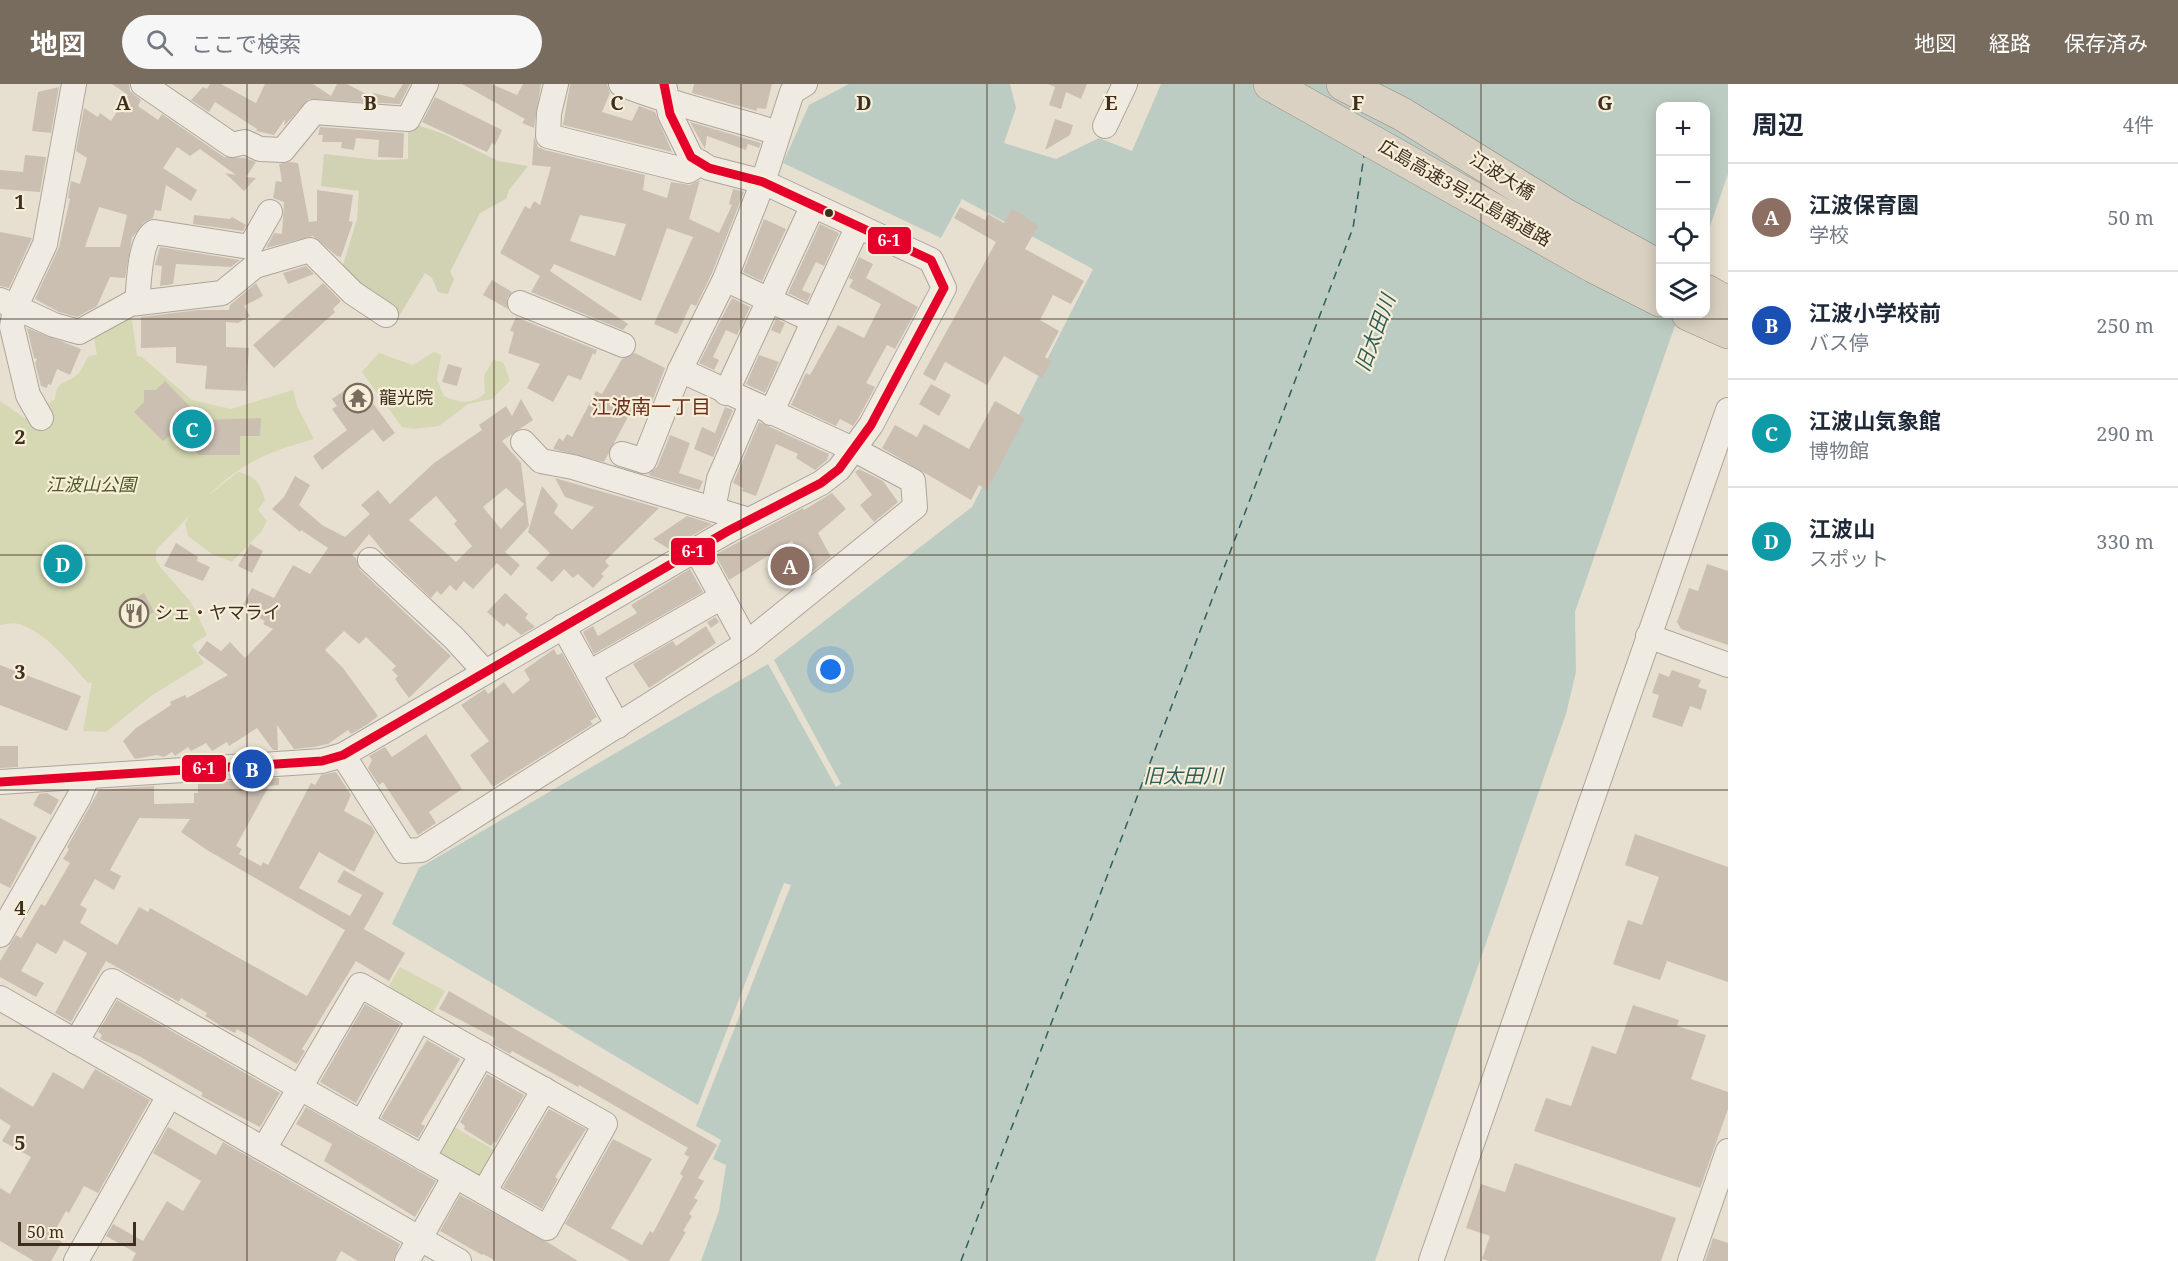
<!DOCTYPE html>
<html lang="ja">
<meta charset="utf-8">
<style>
body{margin:0;font-family:"Noto Serif","Noto Sans JP",serif;background:#f6f6f7;color:#1f2937}
.controls{position:absolute;right:18px;top:18px;display:grid;overflow:hidden;border-radius:12px;box-shadow:0 3px 15px #0003}
.controls button{width:54px;height:54px;display:grid;place-items:center;padding:0;border:0;border-bottom:2px solid #e0e1e3;background:#fff;color:#1f2937;font:30px sans-serif}
.scale{position:absolute;left:18px;bottom:15px;width:118px;box-sizing:border-box;padding-left:6px;border:3px solid #3d2e20;border-top:0;font-size:16px;line-height:21px;white-space:nowrap;color:#3d2e20;-webkit-text-stroke:4px #f7eed8;paint-order:stroke}
.you{position:absolute;left:831px;top:586px;width:21px;height:21px;margin:-15px;border:4px solid #fff;border-radius:50%;background:#1a73e8;box-shadow:0 0 0 9px #1a73e833}
.badge{display:grid;place-items:center;width:39px;height:39px;border-radius:50%;background:#786c5e;color:#fff;font-size:20px;font-weight:700}
.pin{position:absolute;translate:-50% -50%;border:3px solid #fff;box-shadow:0 2px 6px #0006}
.list{margin:0;padding:0;list-style:none}
h2{display:flex;justify-content:space-between;align-items:center;height:78px;margin:0;padding:0 24px;font-size:26px}
h2 small{font-size:20px;font-weight:400;color:#747a83}
.list li{display:grid;grid-template-columns:39px 1fr auto;gap:18px;align-items:center;box-sizing:border-box;height:108px;padding:0 24px;border-top:2px solid #e0e1e3}
.list b{display:block;font-size:22px;white-space:nowrap}
.list p{margin:0;font-size:20px;white-space:nowrap;color:#747a83}
.list em{font-size:20px;font-style:normal;color:#747a83}
.icon{flex:none;width:33px;height:33px;fill:none;stroke:currentColor;stroke-width:2;stroke-linecap:round;stroke-linejoin:round}
.map{position:relative;flex:none;width:1728px;height:1177px;overflow:hidden}
header{display:flex;align-items:center;gap:36px;box-sizing:border-box;height:84px;padding:0 30px;background:#786c5e;color:#fff}
header strong{font-size:28px}
nav{display:flex;gap:33px;margin-inline-start:auto;font-size:21px}
.search{width:420px;height:54px;background:#f6f6f7;display:flex;align-items:center;gap:15px;box-sizing:border-box;padding:0 21px;border-radius:33px;color:#747a83;font-size:22px}
main{display:flex}
aside{flex:1;background:#fff}
.map>svg:first-child{display:block}
.green{fill:#d6d7b3}
.cemetery{fill:#d1d1b3}
.water{fill:#bcccc2}
.lines{fill:none;stroke-linecap:round;stroke-linejoin:round}
.ferry{stroke:#2f5d5a;stroke-width:1.5;stroke-dasharray:8 6;stroke-linecap:butt}
.building{fill:#cbbfb2;fill-rule:evenodd}
.minor-casing{stroke:#ada599;stroke-width:26}
.highway-casing{stroke:#928b80;stroke-width:34}
.minor{stroke:#efebe3;stroke-width:24}
.highway{stroke:#dad1c2;stroke-width:33}
.bus-1-casing{stroke:#f7eed8;stroke-width:14}
.bus-1{stroke:#e4002b;stroke-width:9}
.grid{fill:none;stroke:#3d2e20;stroke-width:1.5;stroke-opacity:0.55}
.bus-dot{fill:#3d2e20;stroke:#f7eed8;stroke-width:2}
.labels{text-anchor:middle;stroke-width:4.5;stroke-linejoin:round;paint-order:stroke}
.street-label{font-size:18px;fill:#3d2e20;stroke:#f7eed8}
.poi-label{font-size:18px;fill:#3d2e20;stroke:#f7eed8;text-anchor:start}
.park-label{font-size:18px;font-style:italic;fill:#4d5a26;stroke:#f7eed8}
.water-label{font-size:20px;font-style:italic;fill:#2f5d5a;stroke:#f7eed8}
.neighbourhood-label{font-size:20px;fill:#6b2e1e;stroke:#f7eed8}
.grid-label{font-size:20px;text-anchor:middle;font-weight:bold;fill:#3d2e20;stroke:#f7eed8;stroke-width:4.5;stroke-linejoin:round;paint-order:stroke}
.line-badge{stroke:#f7eed8;stroke-width:2}
.badge-label{font-size:16px;text-anchor:middle;font-weight:bold;fill:#fff}
</style>
<header>
<strong>地図</strong>
<div class="search"><svg class="icon" aria-label="search" viewBox="0 0 24 24"><circle cx="10" cy="10" r="6"/><path d="M15 15l6 6"/></svg>ここで検索</div>
<nav><a>地図</a><a>経路</a><a>保存済み</a></nav>
</header>
<main>
<div class="map">
<svg width="1728" height="1177" viewBox="0 0 1728 1177">
<rect width="100%" height="100%" fill="#e7e0d1"/>
<!-- green -->
<g class="green">
<path d="M124,230L132,237L137,272L142,273L192,316L231,325L293,306L297,322L314,355C269,368 241,378 208,412L238,388C256,392 260,399 265,416L258,426L267,437L261,448L232,478L212,470L188,452L185,439L190,431L156,466V476L161,484L191,518L207,551L192,561L204,579L151,612L106,648L83,647L92,598L88,599C69,578 47,549 19,540C14,538 6,540 0,541V317L26,335L55,315C57,295 65,301 78,290C82,286 85,277 89,272L97,271L93,246Z"/>
<path d="M434,268L441,271L437,296L444,312C458,319 473,321 485,309L484,292L493,276L503,278L510,297L492,315L468,320L439,342L413,345L402,343L362,288L379,269L413,281Z"/>
<polygon points="400,883 445,907 431,932 386,907"/>
<polygon points="451,1041 499,1069 486,1091 474,1095 442,1076 439,1062"/>
</g>
<!-- cemetery -->
<polygon class="cemetery" points="408,38 444,50 498,77 528,82 509,106 506,115 480,129 450,188 454,195 448,210 438,208 432,194 425,189 398,234 354,204 343,190 343,181 357,135 359,107 321,102 324,70 378,76 408,75"/>
<!-- water -->
<polygon class="water" points="849,0 1010,0 1016,24 1004,59 1056,75 1099,54 1132,67 1161,0 1728,0 1728,90 1706,154 1706,22 1660,22 1660,230 1679,230 1575,528 1576,588 1566,630 1375,1177 701,1177 719,1127 726,1081 713,1075 721,1056 696,1042 791,801 784,799 698,1021 392,840 419,784 768,580 836,703 841,700 774,576 972,423 1093,185 962,115 941,154 783,79 809,21"/>
<g class="lines">
<!-- ferry -->
<polyline class="ferry" points="961,1177 1353,144 1364,72"/>
</g>
<!-- building -->
<g class="building">
<path d="M112,0H129L130,7L141,16L138,22L158,36L162,30L224,73L246,74L256,78L246,93L256,94L244,107L225,89L236,91L200,65L190,72L177,63L163,84L197,106L191,117L166,101L161,127L155,126L153,134L144,138L132,154L125,194L110,193L97,222L77,233L59,228L35,215L59,163L70,115L68,114L71,97L80,100L87,74L76,67L84,24L98,33L100,29L111,37L128,11ZM99,123L127,131L120,163H85Z"/>
<polygon points="210,0 221,0 256,19 265,0 313,0 331,12 337,0 347,0 372,13 373,9 394,14 403,0 410,0 400,20 309,15 284,42 285,35 274,51 256,47 257,45 215,18 209,28 191,16 203,3 207,5"/>
<polygon points="462,0 491,0 517,11 523,0 541,0 534,44 522,39 525,35"/>
<polygon points="570,0 607,0 610,9 602,28 632,37 639,22 655,28 672,68 563,41"/>
<polygon points="694,0 772,0 766,25 757,24 757,27 692,9"/>
<polygon points="1048,0 1087,0 1081,15 1066,8 1061,25 1049,21 1055,3"/>
<polygon points="59,3 51,49 32,47 38,8"/>
<polygon points="435,13 502,46 495,61 492,59 487,68 422,38"/>
<polygon points="1055,35 1073,41 1070,51 1045,66"/>
<polygon points="690,38 761,59 759,64 748,60 746,66 707,52 705,65"/>
<polygon points="320,43 404,49 403,74 378,73 379,56 356,54 354,66 341,64 342,58 322,58 323,51 318,51"/>
<path d="M534,53L538,63L545,66L645,91L643,106L667,114L671,98L690,101L700,96L689,135L719,149L732,121L729,120L733,105L744,108L712,189L696,222L691,220L677,250L654,240L693,153L667,144L641,217L554,180L550,187L628,240L623,246L531,208L540,192L500,169L525,122L530,125L534,117L540,121L551,83L532,81ZM580,131L626,140L615,172L570,157Z"/>
<polygon points="25,71 46,73 40,108 0,105 0,86 23,88"/>
<polygon points="290,78 298,79 309,138 317,137 317,106 353,111 349,137 353,138 341,173 337,172 313,152 266,164 274,149 282,150 284,118 273,114 276,97 282,98 279,80"/>
<polygon points="960,123 985,136 988,130 1004,139 1012,125 1023,131 1038,142 1025,165 1084,197 1071,220 1053,211 1040,236 1059,247 1045,273 1052,277 1042,294 1004,272 987,301 945,278 935,297 923,290 996,158 954,134"/>
<polygon points="194,131 230,135 232,133 246,141 243,147 193,140"/>
<polygon points="764,135 786,145 762,197 743,188"/>
<polygon points="820,140 839,149 824,182 816,178 802,206 811,210 807,218 788,209"/>
<polygon points="0,148 32,154 9,204 0,202"/>
<polygon points="160,163 240,176 231,183 176,180 173,200 160,202 162,182 155,181"/>
<polygon points="859,173 873,180 866,194 918,223 895,265 887,261 866,299 875,303 859,333 853,342 840,335 836,342 791,321 806,289 810,291 838,241 864,254 881,220 849,203 853,196 849,194"/>
<polygon points="306,182 314,190 288,200 283,189"/>
<polygon points="492,196 512,208 507,214 508,225 483,211"/>
<polygon points="256,199 263,212 244,222 250,232 238,239 226,238 226,263 249,264 246,307 205,305 207,282 176,279 176,263 141,264 141,233 198,226 229,226 230,221"/>
<polygon points="323,199 341,217 333,225 335,228 274,284 253,261"/>
<polygon points="732,214 750,223 737,251 726,246 713,273 719,276 714,286 699,279"/>
<polygon points="516,233 597,266 595,271 593,269 581,296 568,291 553,318 527,304 540,280 508,269 514,248 510,247"/>
<polygon points="776,235 785,239 780,250 771,246"/>
<polygon points="27,244 81,265 70,291 57,285 51,301 48,300 47,304 41,302 35,279 37,275 34,274"/>
<polygon points="635,269 665,284 652,318 639,312 604,378 553,365 559,354 563,357 567,350 572,353 596,307 602,310 622,275"/>
<polygon points="759,271 779,278 765,309 746,300"/>
<polygon points="448,280 462,284 457,302 442,298"/>
<polygon points="165,297 203,336 261,334 260,352 240,352 240,371 199,371 175,347 163,357 134,328 144,318 144,306 156,306"/>
<polygon points="357,298 395,349 383,358 373,345 322,386 313,372 347,346 332,325 337,322 332,315"/>
<polygon points="931,300 951,311 939,332 919,320"/>
<path d="M521,315L533,336L502,357L521,379L529,442L505,468L520,481L511,492L497,479L473,505L464,497L456,507L450,501L441,511L437,507L431,514L387,472L369,450L352,471L356,474L360,486L451,572L409,614L395,595L398,592L392,586L396,582L366,553L359,560L344,547L325,566L343,584L378,632L368,640L351,650L348,646L328,660L314,663L294,665L277,641L278,666H273L257,644L229,662L227,658L212,667L206,659L191,667L188,663L175,672L172,668L164,673L157,671L135,675L123,657L136,644L171,621L170,618L185,611L187,614L228,591L198,569L207,557L221,567L230,558L245,574L273,545L263,540L265,537L241,525L252,504L274,514L293,481L310,490L328,464L301,446L300,448L272,425L284,413L295,392L310,401L299,421L322,441L345,453L370,430L361,421L378,406L390,420L434,379L482,346L479,341L506,322L512,332ZM506,404L524,420L501,445L483,423ZM436,412L457,437L454,440L472,462L456,478L409,436Z"/>
<polygon points="995,317 1025,334 987,406 979,401 971,416 882,364 895,341 917,353 924,340 969,365"/>
<polygon points="725,323 733,326 713,373 694,365 702,343 715,349"/>
<polygon points="759,338 829,370 827,376 815,386 796,374 798,370 776,360 756,412 742,407 743,404 733,399"/>
<polygon points="670,351 690,359 679,389 703,397 699,406 648,391 657,383"/>
<polygon points="859,385 883,397 898,418 874,438 860,421 872,411 855,388"/>
<polygon points="555,394 659,424 605,477 609,482 601,490 604,492 593,504 578,490 573,494 564,485 552,498 536,484 550,469 528,448 542,402 558,421 554,429 572,446 594,423 565,413"/>
<polygon points="832,409 846,425 818,449 831,473 811,489 792,457 729,496 716,472 718,469 803,424 804,426"/>
<polygon points="687,432 712,440 669,465 653,455"/>
<polygon points="176,459 198,473 197,477 210,483 203,497 164,482"/>
<polygon points="250,460 263,467 252,489 238,482"/>
<polygon points="1707,480 1728,487 1728,561 1681,545 1677,538 1689,504 1698,507"/>
<polygon points="690,485 703,508 594,570 583,548 593,542 598,552 637,529 631,521"/>
<polygon points="144,509 154,528 128,542 118,523"/>
<polygon points="505,509 528,530 525,534 535,543 521,551 507,539 504,543 487,528"/>
<polygon points="716,533 719,538 711,544 707,538"/>
<polygon points="706,542 716,559 649,604 633,580 673,557 676,562"/>
<polygon points="554,565 557,571 562,569 597,633 590,637 593,640 493,703 470,671 489,657 461,621 485,605 488,610 504,598 513,610 530,596 524,586"/>
<polygon points="0,581 81,612 67,647 0,621"/>
<polygon points="1672,586 1701,596 1698,603 1707,606 1701,626 1690,622 1682,643 1652,633 1659,611 1652,609 1659,589 1669,593"/>
<polygon points="426,650 462,705 429,728 436,739 418,751 383,698 379,701 368,684 372,676 369,672 385,663 392,673"/>
<polygon points="0,662 18,662 18,683 0,684"/>
<path d="M336,688L351,711L344,727L371,742L375,748L354,788L319,768L299,804L350,832L362,811L337,798L344,786L384,809L364,845L405,869L389,897L356,877L302,965L305,967L297,980L237,945L235,949L221,942L205,932L207,929L181,914L179,918L106,877L71,938L55,929L87,869L64,856L56,870L37,859L21,887L44,899L36,913L0,893V877L9,862L16,851L21,854L41,820L45,822L70,779L63,775L69,765L67,763L99,706L154,702V720L194,719V709H198V699L279,694V701L269,702L236,762L242,765L239,770L261,782L263,778L268,781L311,699L315,701L321,691ZM139,734L190,735L181,748L207,766L345,846L307,912L150,824L148,828L139,823L117,861L80,839L87,825L80,821L95,795L114,806L121,792L110,786Z"/>
<polygon points="47,709 59,716 51,731 33,721 39,710"/>
<polygon points="0,734 37,753 10,804 0,799"/>
<polygon points="1635,750 1728,783 1728,898 1667,877 1660,896 1613,880 1628,836 1642,841 1659,793 1625,781"/>
<polygon points="449,907 717,1061 698,1094 704,1097 694,1114 698,1116 689,1130 692,1132 683,1147 686,1148 669,1177 630,1177 565,1140 613,1055 652,1075 611,1144 642,1161 650,1147 653,1149 683,1092 680,1090 689,1073 684,1070 688,1064 579,1001 578,1003 512,967 510,970 492,960 495,954 439,925"/>
<polygon points="117,916 280,1009 260,1043 201,1012 203,1009 139,972 100,955 102,951 98,948"/>
<polygon points="365,920 400,940 356,1019 320,998"/>
<polygon points="1633,921 1679,936 1677,942 1706,951 1691,995 1728,1008 1728,1025 1700,1104 1534,1047 1546,1014 1571,1022 1592,962 1616,970"/>
<polygon points="427,956 460,975 421,1040 425,1042 418,1054 381,1034"/>
<polygon points="95,985 150,1016 98,1109 84,1102 69,1129 66,1127 52,1152 62,1158 51,1177 34,1177 0,1157 0,1104 10,1110 31,1073 2,1057 11,1042 0,1035 0,1003 33,1023 53,988 83,1005"/>
<polygon points="487,990 524,1011 496,1059 494,1057 491,1062 464,1045 465,1042 460,1038"/>
<polygon points="306,1023 436,1097 415,1133 324,1077 332,1060 296,1040"/>
<polygon points="549,1025 586,1045 555,1093 558,1095 542,1125 503,1103"/>
<polygon points="168,1043 216,1071 223,1058 400,1160 393,1177 358,1177 341,1167 336,1177 132,1177 136,1169 106,1152 113,1140 143,1157 167,1117 183,1127 201,1097 153,1069"/>
<polygon points="1515,1079 1676,1134 1661,1177 1489,1177 1482,1175 1490,1152 1466,1144 1481,1100 1505,1108"/>
<polygon points="460,1111 547,1158 578,1177 496,1177 483,1170 482,1171 440,1147"/>
<polygon points="1713,1154 1728,1159 1728,1177 1705,1177"/>
</g>
<g class="lines">
<!-- minor casing -->
<g class="minor-casing">
<g id="minor">
<polyline points="143,0 232,61 245,58 260,65 283,66 314,28 408,35 426,0"/>
<polyline points="556,0 549,29 548,52 688,87 701,79"/>
<path d="M621,0C672,21 726,32 778,49"/>
<polyline points="1105,42 1125,0"/>
<polyline points="725,195 814,237"/>
<polyline points="0,216 54,241 79,248 130,220 222,209 255,182 310,166 353,209 386,231"/>
<path d="M137,219C139,201 139,157 154,148L250,163L270,128"/>
<polyline points="520,219 623,261"/>
<polyline points="726,309 813,121"/>
<polyline points="771,329 858,142"/>
<polyline points="41,334 28,311 12,243 15,224 45,160 74,0"/>
<polyline points="523,358 541,377 573,383 749,436"/>
<polyline points="622,370 644,377 680,286 725,195 763,98 792,8 805,0"/>
<polyline points="713,425 719,395 751,321"/>
<polyline points="696,465 747,559"/>
<polyline points="370,476 454,554 485,588"/>
<polyline points="563,542 618,642"/>
<polyline points="1648,552 1728,581"/>
<polyline points="589,589 722,513"/>
<polyline points="343,671 404,767 421,766 747,559 915,423 913,397 855,366 680,286"/>
<polyline points="0,698 322,677 343,671 728,447 821,399 839,385 871,341 944,204 931,176 763,98 709,84 691,73 670,30 664,0"/>
<polyline points="0,851 79,713 87,693"/>
<polyline points="0,914 459,1177"/>
<polyline points="76,958 112,897 547,1144 605,1040 419,935"/>
<polyline points="264,1065 360,901 419,935 362,1039"/>
<polyline points="423,1074 482,970"/>
<polyline points="484,1108 544,1005"/>
<polyline points="76,1177 169,1012"/>
<polyline points="407,1177 455,1092"/>
<polyline points="1431,1177 1728,326"/>
<polyline points="1690,1177 1728,1067"/>
</g>
</g>
<!-- highway casing -->
<g class="highway-casing">
<g id="highway">
<polyline points="1270,0 1593,182 1660,216"/>
<polyline points="1343,0 1402,30 1565,131 1660,183"/>
<polyline points="1706,207 1728,219"/>
<polyline points="1688,230 1728,248"/>
</g>
</g>
<!-- minor -->
<use href="#minor" class="minor"/>
<!-- highway -->
<use href="#highway" class="highway"/>
<!-- bus-1 casing -->
<g class="bus-1-casing">
<polyline id="bus-1" points="0,698 322,677 343,671 728,447 821,399 839,385 871,341 944,204 931,176 763,98 709,84 691,73 670,30 664,0"/>
</g>
<!-- bus-1 -->
<use href="#bus-1" class="bus-1"/>
</g>
<!-- grid -->
<path class="grid" d="M247,0V1177M494,0V1177M741,0V1177M987,0V1177M1234,0V1177M1481,0V1177M0,235H1728M0,471H1728M0,706H1728M0,942H1728"/>
<!-- icons -->
<defs>
<g id="temple-ring" transform="scale(1.5)"><circle r="9.5" fill="#f7eed8" stroke="#786c5e" stroke-width="1.5"/><path d="M0-6L5-2H3V0L6.5 2.5H4V6H1.5V3h-3V6H-4V2.5H-6.5L-3 0V-2H-5Z" fill="#786c5e"/></g>
<g id="restaurant-ring" transform="scale(1.5)"><circle r="9.5" fill="#f7eed8" stroke="#786c5e" stroke-width="1.5"/><path d="M-5-6h1v4h1v-4h1v4h1v-4h1v5L-1.5 .5V6h-2V.5L-5-1ZM5-6V6H3V1.5H1.5Q1.5-4 5-6Z" fill="#786c5e"/></g>
</defs>
<g fill-rule="evenodd">
<use href="#temple-ring" x="358" y="314"/>
<use href="#restaurant-ring" x="134" y="529"/>
</g>
<!-- markers -->
<circle class="bus-dot" cx="829" cy="129" r="5"/>
<g class="labels">
<!-- street labels -->
<g class="street-label">
<text transform="translate(1502 92) rotate(32)" y="6">江波大橋</text>
<text transform="translate(1465 109) rotate(30)" y="6">広島高速3号;広島南道路</text>
</g>
<!-- poi labels -->
<g class="poi-label">
<text x="379" y="320">龍光院</text>
<text x="155" y="535">シェ・ヤマライ</text>
</g>
<!-- park labels -->
<g class="park-label">
<text x="91" y="407">江波山公園</text>
</g>
<!-- water labels -->
<g class="water-label">
<text transform="translate(1375 249) rotate(-70)" y="7">旧太田川</text>
<text x="1183" y="699">旧太田川</text>
</g>
<!-- neighbourhood labels -->
<g class="neighbourhood-label">
<text x="651" y="330">江波南一丁目</text>
</g>
</g>
<g class="grid-label">
<text x="123" y="26">A</text>
<text x="370" y="26">B</text>
<text x="617" y="26">C</text>
<text x="864" y="26">D</text>
<text x="1111" y="26">E</text>
<text x="1358" y="26">F</text>
<text x="1605" y="26">G</text>
<text x="20" y="125">1</text>
<text x="20" y="360">2</text>
<text x="20" y="595">3</text>
<text x="20" y="831">4</text>
<text x="20" y="1066">5</text>
</g>
<g class="line-badge">
<rect x="867" y="142" width="45" height="29" rx="6" fill="#e4002b"/>
<rect x="670" y="453" width="46" height="29" rx="6" fill="#e4002b"/>
<rect x="181" y="670" width="46" height="29" rx="6" fill="#e4002b"/>
</g>
<g class="badge-label">
<text x="889" y="162">6-1</text>
<text x="693" y="473">6-1</text>
<text x="204" y="690">6-1</text>
</g>
</svg>
<div class="controls">
<button>+</button>
<button>−</button>
<button><svg class="icon" aria-label="locate" viewBox="0 0 24 24"><circle cx="12" cy="12" r="6"/><path d="M12 2v4M12 18v4M2 12h4M18 12h4"/></svg></button>
<button><svg class="icon" aria-label="layers" viewBox="0 0 24 24"><path d="M12 4l9 5-9 5-9-5zM3 14l9 5 9-5"/></svg></button>
</div>
<div class="scale">50 m</div>
<div class="you"></div>
<div class="pin badge" style="left:790px;top:482px;background:#8d6e63">A</div>
<div class="pin badge" style="left:252px;top:685px;background:#1a4fb4">B</div>
<div class="pin badge" style="left:192px;top:345px;background:#0f9aa8">C</div>
<div class="pin badge" style="left:63px;top:480px;background:#0f9aa8">D</div>
</div>
<aside>
<h2>周辺<small>4件</small></h2>
<ul class="list">
<li><span class="badge" style="background:#8d6e63">A</span><div><b>江波保育園</b><p>学校</p></div><em>50 m</em></li>
<li><span class="badge" style="background:#1a4fb4">B</span><div><b>江波小学校前</b><p>バス停</p></div><em>250 m</em></li>
<li><span class="badge" style="background:#0f9aa8">C</span><div><b>江波山気象館</b><p>博物館</p></div><em>290 m</em></li>
<li><span class="badge" style="background:#0f9aa8">D</span><div><b>江波山</b><p>スポット</p></div><em>330 m</em></li>
</ul>
</aside>
</main>
